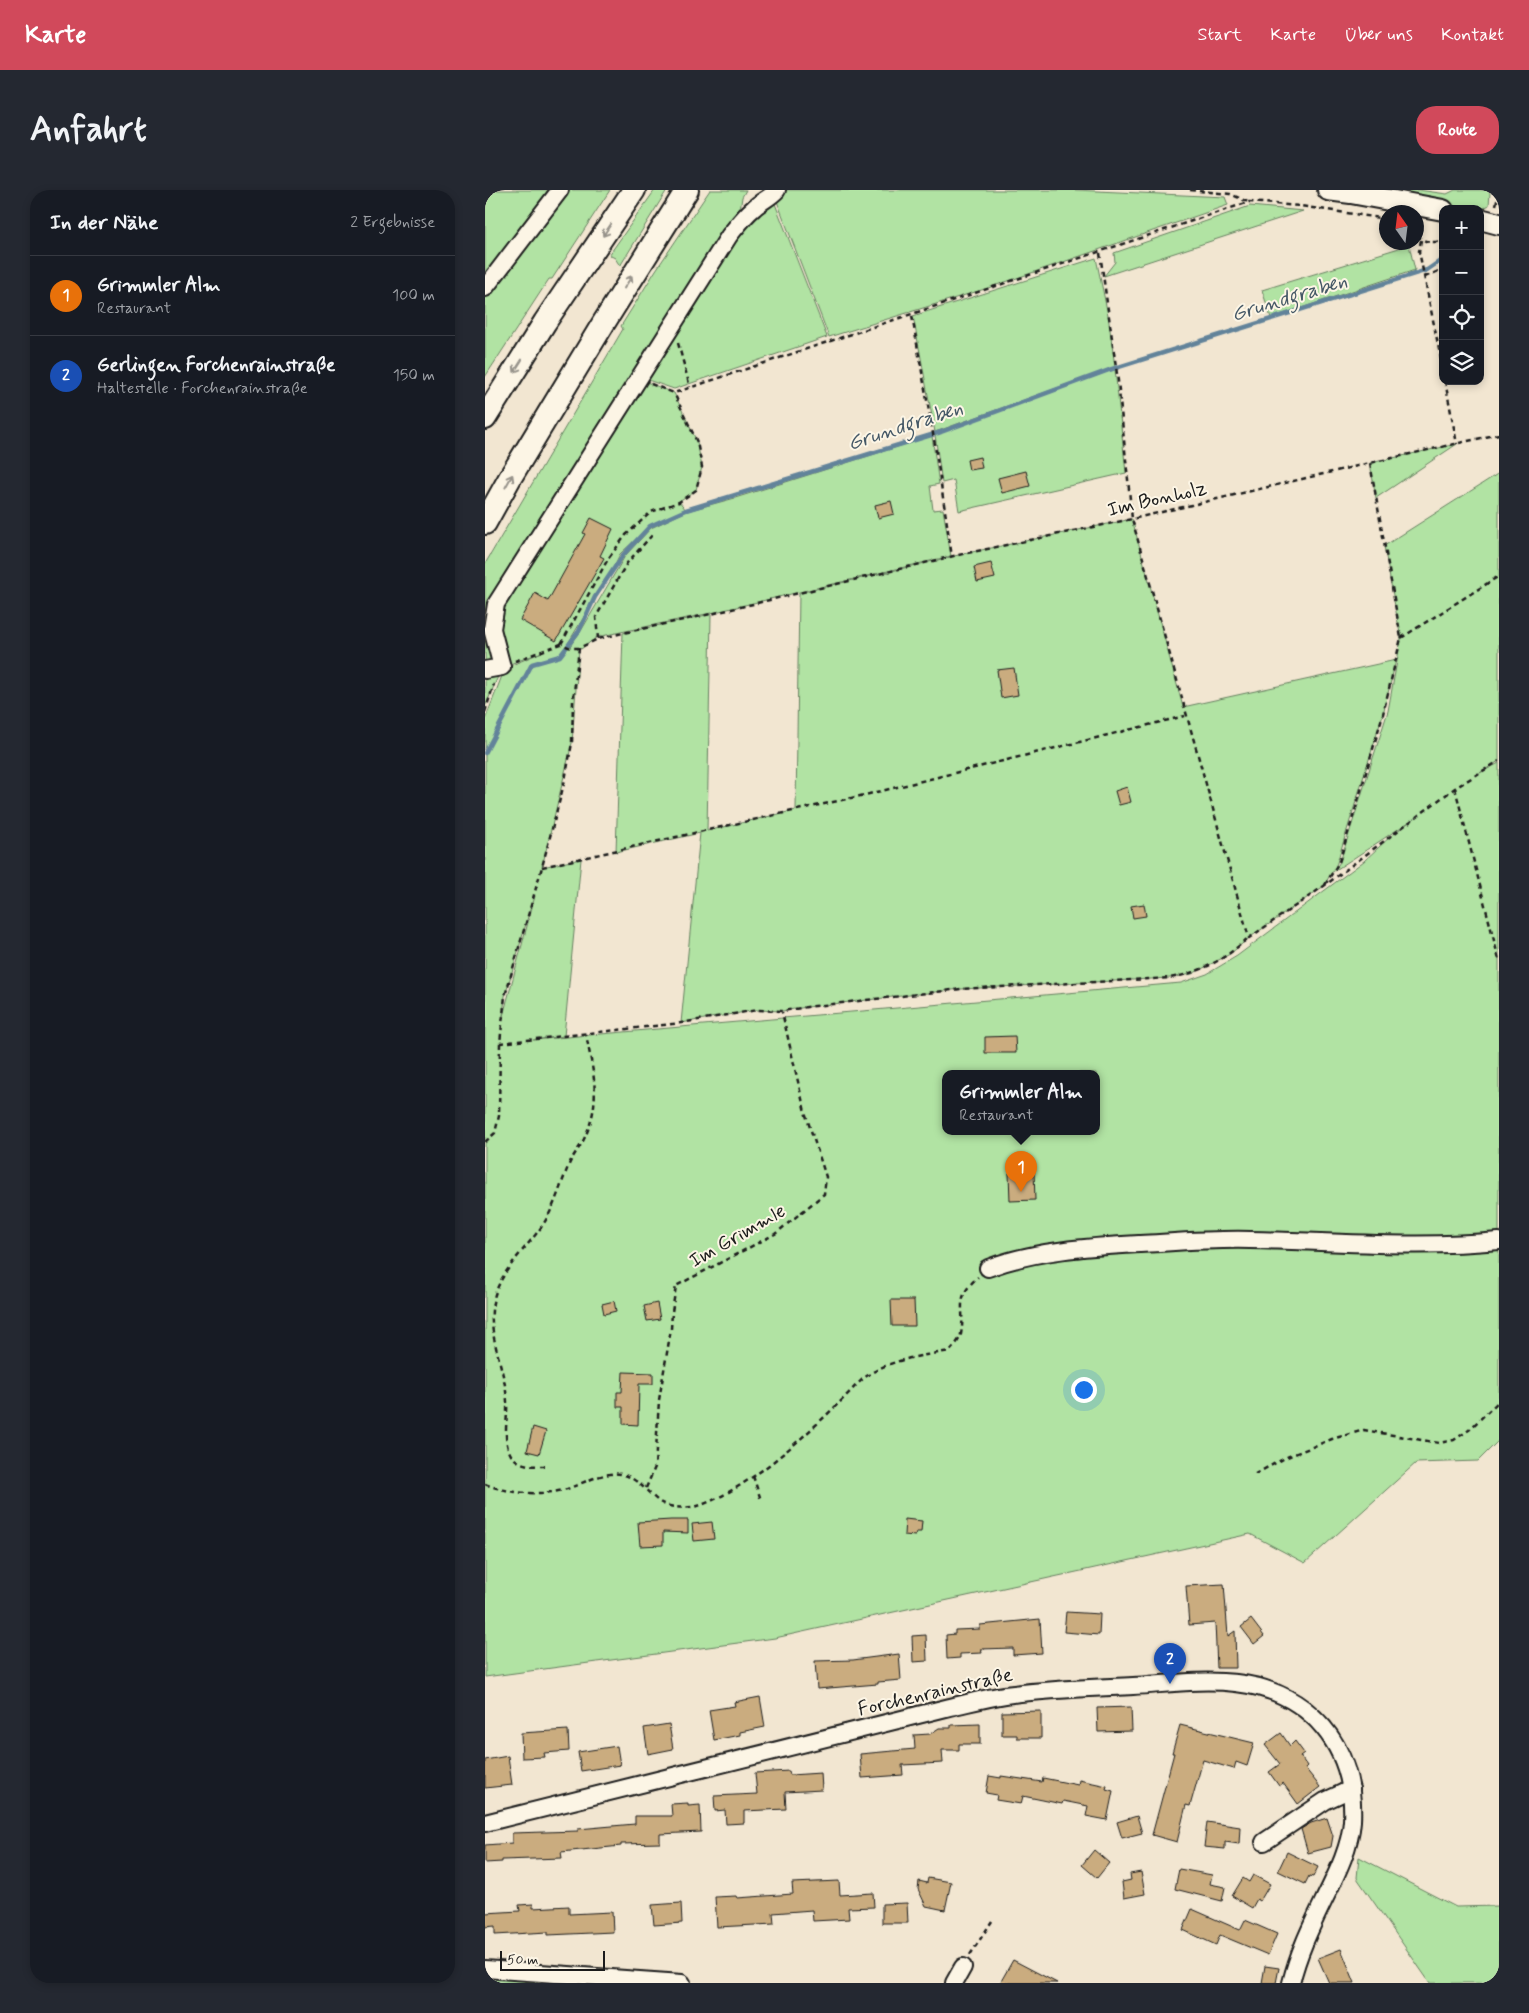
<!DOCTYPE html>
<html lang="de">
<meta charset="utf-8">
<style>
body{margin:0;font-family:Mynerve,sans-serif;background:#242831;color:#f1f3f6}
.controls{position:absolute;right:15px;top:15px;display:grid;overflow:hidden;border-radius:10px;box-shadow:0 2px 8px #0003}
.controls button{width:45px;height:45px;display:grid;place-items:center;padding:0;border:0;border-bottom:1px solid #363941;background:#171b24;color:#f1f3f6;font:25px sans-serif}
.compass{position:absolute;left:894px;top:15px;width:45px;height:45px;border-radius:50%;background:#171b24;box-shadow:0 2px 8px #0003;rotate:346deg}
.scale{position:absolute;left:15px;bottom:12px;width:105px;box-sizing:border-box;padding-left:5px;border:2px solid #1c1c1c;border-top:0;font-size:14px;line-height:18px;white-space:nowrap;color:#1c1c1c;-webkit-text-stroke:4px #fcf5e5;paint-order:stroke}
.you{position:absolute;left:598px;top:1199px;width:18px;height:18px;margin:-12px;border:4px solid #fff;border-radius:50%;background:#1a73e8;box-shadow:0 0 0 8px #1a73e833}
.badge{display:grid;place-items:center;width:32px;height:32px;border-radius:50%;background:#d1495b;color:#fff;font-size:16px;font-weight:700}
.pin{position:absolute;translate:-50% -41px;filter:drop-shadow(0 1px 2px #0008)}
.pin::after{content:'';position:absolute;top:26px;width:18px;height:15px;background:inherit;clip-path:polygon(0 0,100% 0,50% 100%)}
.popup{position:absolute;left:457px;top:880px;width:158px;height:65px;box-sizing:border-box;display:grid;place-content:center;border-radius:10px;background:#171b24;filter:drop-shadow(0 1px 4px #0005);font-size:16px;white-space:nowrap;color:#9ea1a6}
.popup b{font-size:19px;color:#f1f3f6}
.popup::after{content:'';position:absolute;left:50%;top:100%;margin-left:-10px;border:10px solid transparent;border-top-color:#171b24}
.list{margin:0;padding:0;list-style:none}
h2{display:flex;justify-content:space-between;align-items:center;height:65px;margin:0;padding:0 20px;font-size:21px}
h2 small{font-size:16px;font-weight:400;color:#9ea1a6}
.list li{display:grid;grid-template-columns:32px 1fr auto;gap:15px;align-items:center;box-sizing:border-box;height:80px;padding:0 20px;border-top:1px solid #363941}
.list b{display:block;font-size:19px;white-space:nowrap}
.list p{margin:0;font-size:16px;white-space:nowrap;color:#9ea1a6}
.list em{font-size:16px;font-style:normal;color:#9ea1a6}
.icon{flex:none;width:28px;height:28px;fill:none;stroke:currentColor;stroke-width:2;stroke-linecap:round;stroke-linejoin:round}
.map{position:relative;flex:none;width:1014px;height:1793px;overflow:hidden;border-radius:20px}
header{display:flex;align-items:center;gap:30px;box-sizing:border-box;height:70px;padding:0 25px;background:#d1495b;color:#fff}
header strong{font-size:24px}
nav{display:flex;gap:28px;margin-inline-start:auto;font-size:18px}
.intro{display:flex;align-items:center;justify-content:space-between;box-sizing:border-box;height:120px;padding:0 30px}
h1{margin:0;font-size:35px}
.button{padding:12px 22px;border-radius:20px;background:#d1495b;color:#fff;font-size:18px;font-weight:700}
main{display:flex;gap:30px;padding:0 30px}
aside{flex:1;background:#171b24;border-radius:20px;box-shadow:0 2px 8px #0003}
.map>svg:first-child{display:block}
.green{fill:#b1e3a3;stroke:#668060;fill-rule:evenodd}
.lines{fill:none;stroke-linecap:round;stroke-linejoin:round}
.stream{stroke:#62839a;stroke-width:4.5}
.building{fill:#caac7f;stroke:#1c1c1c}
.minor-casing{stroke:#1c1c1c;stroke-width:20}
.major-casing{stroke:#1c1c1c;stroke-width:24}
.highway-casing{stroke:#1c1c1c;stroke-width:26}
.path{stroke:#1c1c1c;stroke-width:2.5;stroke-dasharray:5 4;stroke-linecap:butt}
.minor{stroke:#fcf5e5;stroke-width:16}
.major{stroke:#fcf5e5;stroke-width:20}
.highway{stroke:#fcf5e5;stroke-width:22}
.oneway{stroke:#97938b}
.labels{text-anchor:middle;stroke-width:4;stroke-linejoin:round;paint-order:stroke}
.street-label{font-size:20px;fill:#1c1c1c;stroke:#fcf5e5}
.water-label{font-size:21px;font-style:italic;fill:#455866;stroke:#fcf5e5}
</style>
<header>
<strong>Karte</strong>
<nav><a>Start</a><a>Karte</a><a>Über uns</a><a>Kontakt</a></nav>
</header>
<div class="intro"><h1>Anfahrt</h1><a class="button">Route</a></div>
<main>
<aside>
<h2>In der Nähe<small>2 Ergebnisse</small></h2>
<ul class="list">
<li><span class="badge" style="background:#e8710a">1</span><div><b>Grimmler Alm</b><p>Restaurant</p></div><em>100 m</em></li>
<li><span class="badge" style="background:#1a4fb4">2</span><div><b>Gerlingen Forchenrainstraße</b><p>Haltestelle · Forchenrainstraße</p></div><em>150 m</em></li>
</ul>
</aside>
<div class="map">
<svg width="1014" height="1793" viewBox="0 0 1014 1793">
<rect width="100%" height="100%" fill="#f2e6d1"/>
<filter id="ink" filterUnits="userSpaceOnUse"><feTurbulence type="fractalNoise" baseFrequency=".02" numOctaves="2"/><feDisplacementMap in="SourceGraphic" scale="10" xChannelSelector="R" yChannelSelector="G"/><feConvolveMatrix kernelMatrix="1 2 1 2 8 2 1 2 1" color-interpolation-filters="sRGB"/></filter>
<g filter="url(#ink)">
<!-- green -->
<g class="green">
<polygon points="0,0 125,0 67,89 64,89 0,187"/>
<polygon points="170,0 182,0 135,76 130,68 124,65"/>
<path d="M225,0H261L257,7L254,27L154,189L189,203L212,252L217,277L211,300L194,311L201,320L165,336L135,364L127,380L82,455L85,456L96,441L140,366L166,338L202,321L250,308L447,246L454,294L445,296L448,320L458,319L466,366L226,423L112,447L96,459L94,458L87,553L57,677L96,669L79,846L48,850L696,793L722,784L752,766L879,671L908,644L930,628L846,683L839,696L764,748L745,764L707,784L685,788L476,799L322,817L297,821L272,820L196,833L215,643L131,662L138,443L226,424L222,641L311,620L314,403L482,363L647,329L698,517L911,470L898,524L850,679L855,672L903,521L916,449L899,356L1014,283V571L993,584L1014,573V1250L993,1271L931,1273L820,1373L765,1344L290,1448L0,1487V530L20,478L57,462L17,477L0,517V374L138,139L136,136L171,80ZM49,706H50L18,826L20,806ZM461,883H611V941H461Z"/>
<polygon points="297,0 590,0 740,7 743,15 503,98 344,147 290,6"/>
<polygon points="886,0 933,0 962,4 970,0 1003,0 1005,3 1004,15 995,21 995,19 981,19 956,12"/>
<polygon points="287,6 342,147 189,199 157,188 230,67"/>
<polygon points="765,16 818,21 619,86 630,72 629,63"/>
<polygon points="924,55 930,80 786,128 777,100"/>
<polygon points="611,68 623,125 630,177 450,242 428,126"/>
<polygon points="630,179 641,283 474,321 469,290 457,293 450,245"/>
<polygon points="972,254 891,308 885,273"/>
<polygon points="874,1667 971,1717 1014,1716 1014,1793 945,1793 872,1688"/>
<polygon points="0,1779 194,1793 0,1793"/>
</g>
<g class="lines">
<!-- stream -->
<polyline class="stream" points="0,563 47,474 75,466 94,441 110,407 138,365 165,336 201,320 456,242 624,180 942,80 958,69"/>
</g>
<!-- building -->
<g class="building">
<polygon points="495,267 497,278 484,280 482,270"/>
<polygon points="541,281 545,296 517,303 513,288"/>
<polygon points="406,311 409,324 393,328 390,315"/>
<polygon points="106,328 128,339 115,366 119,368 71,451 35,430 50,403 63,411 100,344 98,343"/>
<polygon points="506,373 510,388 492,392 489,377"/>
<polygon points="529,478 533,505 516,508 512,480"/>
<polygon points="642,597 646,612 634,615 630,601"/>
<polygon points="659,714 661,726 648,728 646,716"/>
<polygon points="530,846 531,863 500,863 500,847"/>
<polygon points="549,982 550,1010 525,1011 524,983"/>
<polygon points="406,1110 429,1110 430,1136 407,1136"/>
<polygon points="129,1111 131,1121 119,1124 117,1114"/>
<polygon points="172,1113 175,1129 162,1131 159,1116"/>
<polygon points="138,1182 168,1183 168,1194 154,1194 153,1235 138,1234 138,1217 132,1217 132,1202 137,1202"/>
<polygon points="48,1237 61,1241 54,1264 42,1261"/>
<polygon points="420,1329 437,1331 436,1342 431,1342 430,1346 419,1345"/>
<polygon points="186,1330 203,1330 203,1343 178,1342 178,1355 155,1356 153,1332"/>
<polygon points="227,1332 229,1349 209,1351 207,1334"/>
<polygon points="739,1394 743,1446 750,1441 751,1478 732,1478 730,1433 704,1435 701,1396"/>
<polygon points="581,1422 615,1424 614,1445 579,1442"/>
<polygon points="555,1429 557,1463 528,1465 528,1458 496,1459 497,1463 475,1464 475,1468 462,1469 461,1445 470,1444 470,1440 495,1439 495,1435"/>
<polygon points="766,1429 779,1446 769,1454 756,1437"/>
<polygon points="441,1445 442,1471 428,1472 427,1446"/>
<polygon points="414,1464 416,1490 393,1492 393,1494 332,1499 330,1471 368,1470"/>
<polygon points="275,1507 280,1537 255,1542 255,1545 229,1550 224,1520 250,1516 249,1512"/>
<polygon points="646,1517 647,1541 613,1542 612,1518"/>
<polygon points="556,1521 556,1548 532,1548 532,1545 517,1545 517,1522"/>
<polygon points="184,1534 188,1559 163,1564 159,1538"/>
<polygon points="495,1534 495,1554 474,1554 474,1560 457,1560 458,1573 417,1575 418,1585 377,1588 375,1564 430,1559 429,1545 445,1544 454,1538 466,1538 466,1535"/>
<polygon points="695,1535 769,1553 762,1576 751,1572 749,1579 718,1570 705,1616 701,1615 692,1652 667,1645 689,1563 687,1563"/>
<polygon points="83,1540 84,1561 59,1563 60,1567 37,1568 36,1543"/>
<polygon points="796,1543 805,1556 810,1551 819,1563 815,1566 822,1576 820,1578 835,1597 813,1614 798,1593 794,1596 784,1582 795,1574 780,1555"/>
<polygon points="132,1556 135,1575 96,1581 93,1562"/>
<polygon points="23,1566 27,1595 0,1598 0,1570"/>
<polygon points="304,1581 305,1585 336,1583 337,1600 300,1602 301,1619 259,1621 259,1633 241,1634 240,1620 230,1621 229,1606 272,1604 270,1583"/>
<polygon points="504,1586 516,1588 516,1586 557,1592 558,1588 593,1595 594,1590 622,1596 621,1599 628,1601 622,1630 601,1626 603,1616 578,1611 577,1614 538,1606 536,1614 511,1610 512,1605 501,1603"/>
<polygon points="203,1613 203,1616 215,1615 216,1642 175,1644 175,1653 136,1654 136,1656 76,1662 77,1668 17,1670 17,1672 0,1673 0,1655 27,1653 27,1643 93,1641 93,1639 150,1634 150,1626 187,1626 186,1614"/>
<polygon points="652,1626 657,1643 637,1648 632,1632"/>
<polygon points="842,1628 848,1646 846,1657 823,1663 816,1639 826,1633"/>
<polygon points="722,1632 755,1637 754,1654 740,1652 740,1659 719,1657"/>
<polygon points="609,1660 624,1673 612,1688 597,1675"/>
<polygon points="802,1662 833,1677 828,1687 824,1686 820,1694 793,1681"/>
<polygon points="694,1679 727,1685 725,1694 740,1697 737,1711 690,1699"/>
<polygon points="656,1682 660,1704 639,1708 637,1692 646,1690 645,1684"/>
<polygon points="768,1685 785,1694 775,1711 772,1709 767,1718 747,1706 758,1688 764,1692"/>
<polygon points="443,1688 466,1692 460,1720 441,1716 433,1699 434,1691 442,1693"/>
<polygon points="354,1691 355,1705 388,1703 389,1717 363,1718 364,1729 328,1731 327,1720 288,1723 289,1734 232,1737 230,1707 251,1706 252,1708 308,1704 307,1693"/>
<polygon points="196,1713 197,1733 169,1735 167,1715"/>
<polygon points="422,1713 423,1733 397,1733 397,1714"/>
<polygon points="48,1714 48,1718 84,1716 84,1724 127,1722 128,1742 63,1745 63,1742 10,1745 10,1736 0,1737 0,1723 35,1721 34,1715"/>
<polygon points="707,1719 755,1740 760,1730 792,1744 783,1765 735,1745 731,1755 698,1740"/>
<polygon points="856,1759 870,1793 844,1793 833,1768"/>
<polygon points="528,1770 572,1793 515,1793"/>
<polygon points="780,1776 794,1778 791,1793 777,1793"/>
</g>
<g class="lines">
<!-- minor casing -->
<g class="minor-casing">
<g id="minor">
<polyline points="0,98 75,0"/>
<path d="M0,480L17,477L7,439L11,414L244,46C252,36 260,25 269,18C276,11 285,8 292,0"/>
<path d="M503,1078C551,1060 604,1057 655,1054C692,1052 728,1049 765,1050C849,1051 930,1059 1014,1051"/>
<path d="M0,1633L465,1517C483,1513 501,1508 520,1505C562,1499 606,1498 648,1496C682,1494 717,1489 751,1493C825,1501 871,1557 867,1631C865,1659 850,1687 838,1712C825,1739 813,1764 806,1793"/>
<polyline points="779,1652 840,1611 866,1599"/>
<polyline points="0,1779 197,1793"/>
<polyline points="469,1793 478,1777"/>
</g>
</g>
<!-- major casing -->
<g class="major-casing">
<g id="major">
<polyline points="843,0 866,3 958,20"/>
<polyline points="995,29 1014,34"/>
</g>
</g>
<!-- highway casing -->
<g class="highway-casing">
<g id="highway">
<polyline points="0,228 60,132 149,0"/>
<polyline points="0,333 26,286 118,134 202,0"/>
</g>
</g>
<!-- path -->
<g class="path">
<polyline points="705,0 745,4 763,12"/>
<polyline points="1011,15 1014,3"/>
<path d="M932,45C939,53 947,53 958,51"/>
<polyline points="936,50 934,61 958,179"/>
<polyline points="615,63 633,191 647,329 764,748 839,696 970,598 1014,571"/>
<polyline points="940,87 958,79"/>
<polyline points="427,126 450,255 467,367"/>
<polyline points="193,153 205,197"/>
<polyline points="960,191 972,254"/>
<polyline points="166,194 189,203 764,12 815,16 902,29"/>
<polyline points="916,448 1014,386"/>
<polyline points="113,449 111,427 142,373 169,343"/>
<polyline points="76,454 123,369 141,345 166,322 194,312 211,300 217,277 212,252 189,203"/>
<polyline points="30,471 76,454 86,458 94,458 113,449 138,443 226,424 473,365 647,329 885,273 1014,244"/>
<polyline points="0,522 9,494"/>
<polyline points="970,598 1014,770"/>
<polyline points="57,677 384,604 700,526"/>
<polyline points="840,695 854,672 872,614 898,524 916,448 885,273"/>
<path d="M15,853L196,833L272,820L297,821L322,817L476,799L685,788C717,782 739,770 763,748"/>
<polyline points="0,952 10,943 14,926 15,853 20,806 57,677 80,590 87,553 88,511 94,458"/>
<path d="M60,1276C48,1276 34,1276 26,1265C17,1250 23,1229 22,1213C21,1178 0,1143 9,1108C16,1080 41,1059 57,1036C69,1019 75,996 83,977C87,966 95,958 100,947C117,909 108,883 101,844"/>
<polyline points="770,1284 802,1267 847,1249 879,1240 954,1253 969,1250 984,1240 1014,1211"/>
<polyline points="268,1286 276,1310"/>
<path d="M0,1294C25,1304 56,1306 82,1299C96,1294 110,1286 125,1284C145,1280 158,1298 172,1310C182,1319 204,1319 216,1315C264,1298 319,1247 355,1212C363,1204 371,1195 379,1188C404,1169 436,1166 465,1161C469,1156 475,1150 476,1144C481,1118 468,1109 493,1087"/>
<polyline points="161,1298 170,1277 174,1210 186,1139 187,1122 191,1096 290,1044 339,1004 341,987 320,922 297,822"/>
<polyline points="485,1765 507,1731"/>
</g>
<!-- minor -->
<use href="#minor" class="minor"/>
<!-- major -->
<use href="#major" class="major"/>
<!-- highway -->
<use href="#highway" class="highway"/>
</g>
<!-- one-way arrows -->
<defs><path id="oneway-shaft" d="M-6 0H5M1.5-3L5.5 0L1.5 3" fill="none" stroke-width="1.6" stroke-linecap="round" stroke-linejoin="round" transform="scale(1.25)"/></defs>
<g class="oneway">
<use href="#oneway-shaft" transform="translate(122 40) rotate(124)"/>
<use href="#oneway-shaft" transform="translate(143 92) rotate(-58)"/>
<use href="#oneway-shaft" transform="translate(33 176) rotate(122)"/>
<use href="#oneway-shaft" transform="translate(24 291) rotate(-61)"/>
</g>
</g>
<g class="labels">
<!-- street labels -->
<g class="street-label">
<text transform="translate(672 308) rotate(-13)" y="7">Im Bonholz</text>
<text transform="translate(252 1045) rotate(-30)" y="7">Im Grimmle</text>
<text transform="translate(450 1501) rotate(-13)" y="7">Forchenrainstraße</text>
</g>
<!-- water labels -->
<g class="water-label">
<text transform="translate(804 107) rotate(-17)" y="7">Grundgraben</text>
<text transform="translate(420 235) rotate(-18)" y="7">Grundgraben</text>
</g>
</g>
</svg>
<div class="controls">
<button>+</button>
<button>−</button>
<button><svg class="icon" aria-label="locate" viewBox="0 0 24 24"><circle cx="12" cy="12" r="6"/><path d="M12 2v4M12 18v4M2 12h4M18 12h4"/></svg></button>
<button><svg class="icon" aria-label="layers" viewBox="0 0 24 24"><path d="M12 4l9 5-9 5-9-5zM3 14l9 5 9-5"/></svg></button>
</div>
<svg class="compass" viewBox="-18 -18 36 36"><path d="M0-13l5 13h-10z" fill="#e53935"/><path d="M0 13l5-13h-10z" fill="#9ea1a6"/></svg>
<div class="scale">50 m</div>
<div class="you"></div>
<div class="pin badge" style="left:536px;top:1002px;background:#e8710a">1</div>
<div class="popup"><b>Grimmler Alm</b>Restaurant</div>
<div class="pin badge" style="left:685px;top:1494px;background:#1a4fb4">2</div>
</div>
</main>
